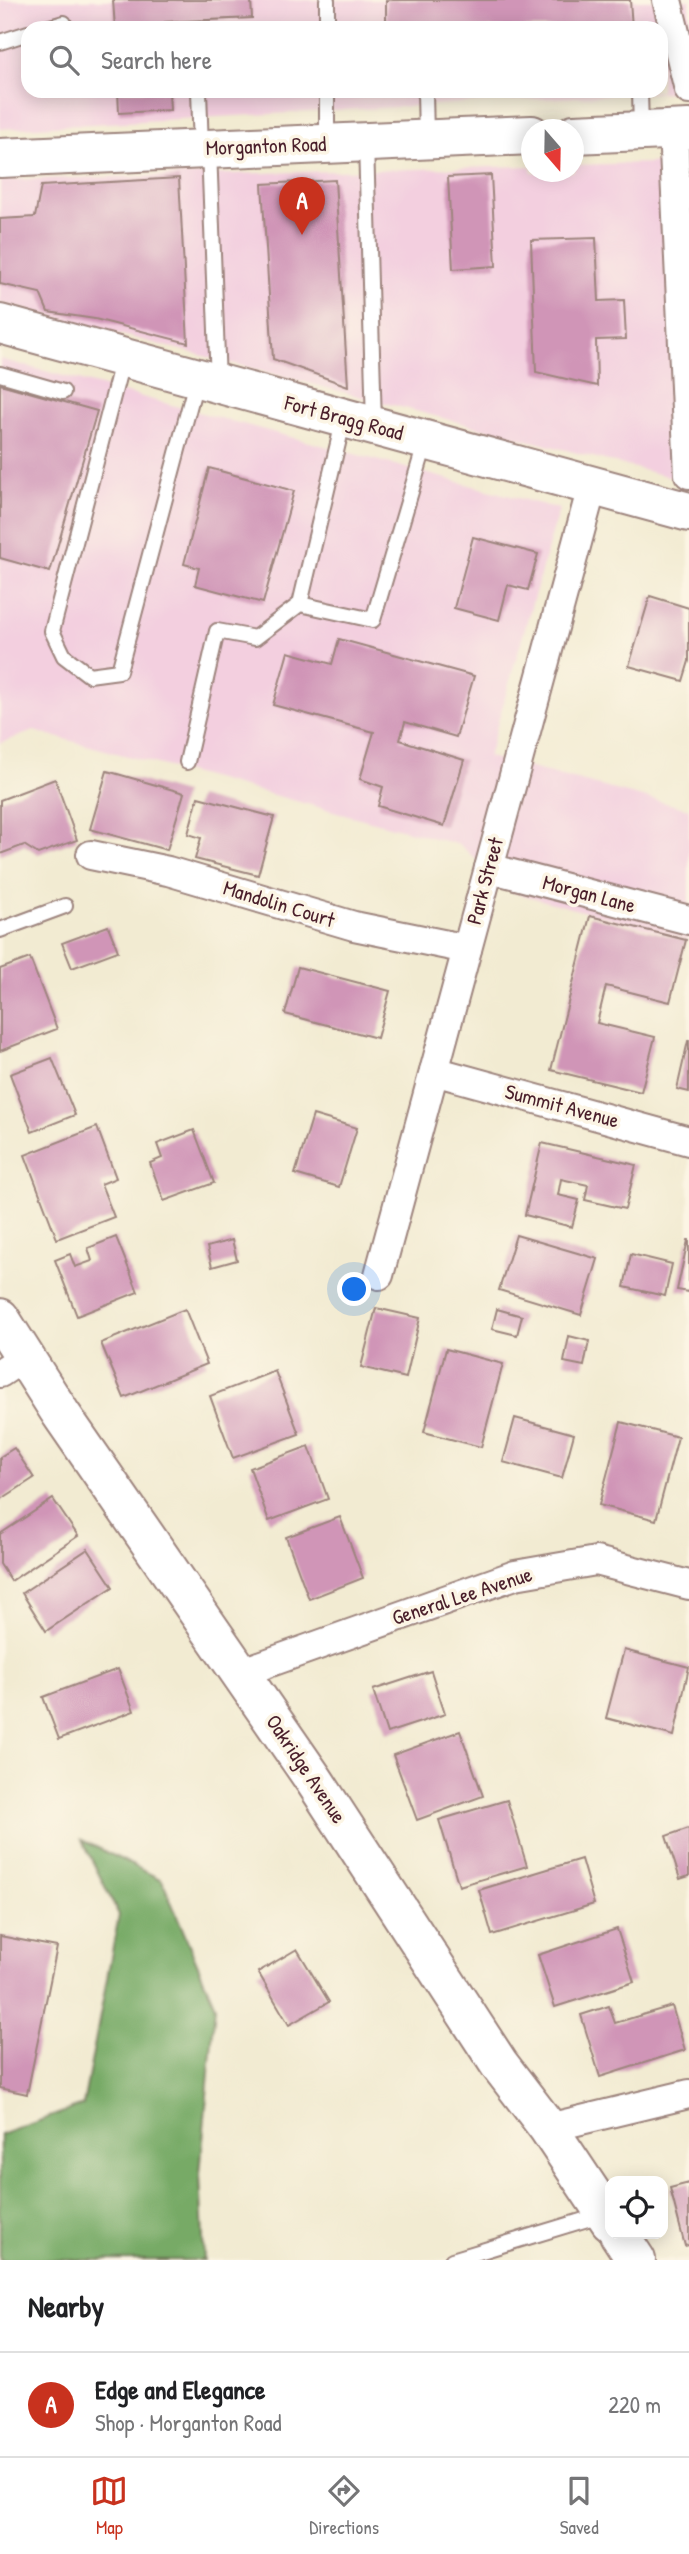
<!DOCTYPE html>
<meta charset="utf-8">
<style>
body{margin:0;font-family:"Patrick Hand",sans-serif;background:#f2f2f2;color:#202124}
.controls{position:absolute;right:21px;bottom:21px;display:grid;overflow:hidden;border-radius:14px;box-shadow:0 4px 18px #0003}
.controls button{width:63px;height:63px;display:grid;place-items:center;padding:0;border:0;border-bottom:2px solid #e0e0e0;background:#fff;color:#202124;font:35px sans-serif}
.compass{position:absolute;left:521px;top:119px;width:63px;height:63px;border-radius:50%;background:#fff;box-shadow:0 4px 18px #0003;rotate:160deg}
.you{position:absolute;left:355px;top:1290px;width:24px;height:24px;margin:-18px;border:5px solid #fff;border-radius:50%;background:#1a73e8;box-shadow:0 0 0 10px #1a73e833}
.badge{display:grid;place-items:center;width:46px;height:46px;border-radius:50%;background:#c8321e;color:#fff;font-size:23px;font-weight:700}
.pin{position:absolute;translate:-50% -58px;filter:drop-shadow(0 2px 4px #0008)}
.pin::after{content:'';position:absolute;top:37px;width:24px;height:21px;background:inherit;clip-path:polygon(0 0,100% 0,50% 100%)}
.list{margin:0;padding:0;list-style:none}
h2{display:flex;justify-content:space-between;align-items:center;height:91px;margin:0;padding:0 28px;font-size:30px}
h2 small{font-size:23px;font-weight:400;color:#757577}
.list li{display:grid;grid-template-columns:46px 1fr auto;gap:21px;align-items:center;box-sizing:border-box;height:105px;padding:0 28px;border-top:2px solid #e0e0e0}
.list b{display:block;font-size:26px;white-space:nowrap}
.list p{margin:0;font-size:23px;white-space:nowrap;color:#757577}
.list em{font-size:23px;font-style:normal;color:#757577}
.icon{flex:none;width:38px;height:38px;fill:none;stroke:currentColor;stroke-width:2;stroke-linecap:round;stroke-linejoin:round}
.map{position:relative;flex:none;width:689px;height:2260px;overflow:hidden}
.search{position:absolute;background:#fff;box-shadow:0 4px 18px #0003;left:21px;right:21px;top:21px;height:77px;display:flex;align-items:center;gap:18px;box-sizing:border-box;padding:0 24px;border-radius:21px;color:#757577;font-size:26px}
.sheet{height:196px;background:#fff}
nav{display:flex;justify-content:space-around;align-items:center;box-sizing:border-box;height:98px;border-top:2px solid #e0e0e0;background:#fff;font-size:19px;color:#757577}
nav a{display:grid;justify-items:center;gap:4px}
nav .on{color:#c8321e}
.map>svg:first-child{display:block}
.built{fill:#f3cfdf;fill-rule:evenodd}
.forest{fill:#7a6;stroke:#606448;stroke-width:2}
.building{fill:#d095b7}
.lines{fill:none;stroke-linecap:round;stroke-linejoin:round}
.lane-casing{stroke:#9e857e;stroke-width:18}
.street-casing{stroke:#9e857e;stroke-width:32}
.secondary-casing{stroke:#9e857e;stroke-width:42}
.primary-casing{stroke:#9e857e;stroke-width:42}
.lane{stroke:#fff;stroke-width:14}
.street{stroke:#fff;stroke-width:28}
.secondary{stroke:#fff;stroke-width:38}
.primary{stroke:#fff;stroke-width:38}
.labels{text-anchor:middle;stroke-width:7;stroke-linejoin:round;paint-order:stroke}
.street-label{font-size:21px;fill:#4a1f2b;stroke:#fcf5e5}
</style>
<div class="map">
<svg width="689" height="2260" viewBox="0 0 689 2260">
<rect width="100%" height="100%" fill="#fcf5e5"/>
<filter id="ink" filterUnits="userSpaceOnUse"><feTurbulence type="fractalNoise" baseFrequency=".0143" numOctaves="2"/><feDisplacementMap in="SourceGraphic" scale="14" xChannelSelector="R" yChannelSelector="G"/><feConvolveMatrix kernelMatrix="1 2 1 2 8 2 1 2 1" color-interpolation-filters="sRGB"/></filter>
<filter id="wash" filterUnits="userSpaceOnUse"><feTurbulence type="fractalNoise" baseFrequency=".00686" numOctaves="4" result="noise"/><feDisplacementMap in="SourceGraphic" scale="28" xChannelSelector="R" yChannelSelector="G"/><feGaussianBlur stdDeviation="1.57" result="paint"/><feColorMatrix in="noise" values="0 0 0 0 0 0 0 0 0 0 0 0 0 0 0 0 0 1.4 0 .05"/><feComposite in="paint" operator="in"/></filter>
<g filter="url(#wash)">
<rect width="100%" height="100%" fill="#f2ebd2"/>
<!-- built -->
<g class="built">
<path d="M0,0H689V91L0,129ZM28,28H661V91H28Z"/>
<polygon points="689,162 689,482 0,303 0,180 531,166 532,172 574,172 574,165"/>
<polygon points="0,359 559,509 488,757 689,809 689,940 512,892 460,845 34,731 0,743"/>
</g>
<!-- forest -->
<polygon class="forest" points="82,1840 162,1880 215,2006 200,2174 204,2260 0,2260 0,2135 83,2105 119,1915"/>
<g id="blocks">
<!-- building -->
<g class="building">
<polygon points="113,0 251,0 252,18 165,22 166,28 115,28"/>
<polygon points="386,0 630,0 632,28 386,28"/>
<polygon points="118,91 169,91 170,110 119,113"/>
<polygon points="491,175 496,266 453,269 448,177"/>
<polygon points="179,178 188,343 95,319 48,312 40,293 0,284 0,219 35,217 41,186"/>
<polygon points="335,180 348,386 273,359 262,184"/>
<polygon points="596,238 599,301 624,300 626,339 596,340 597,386 536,372 531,240"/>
<polygon points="0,384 97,411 50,572 0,558"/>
<polygon points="209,468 294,491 263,603 195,585 199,568 184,564"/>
<polygon points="473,537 538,554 528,590 508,585 499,620 454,608"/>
<polygon points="650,596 689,608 689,661 683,681 629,666"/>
<polygon points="339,639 474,676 456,737 405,722 400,740 464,760 444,826 378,806 383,787 360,779 374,732 273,705 288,652 332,664"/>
<polygon points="107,771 184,793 167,850 90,829"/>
<polygon points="55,779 77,840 38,854 24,845 0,854 0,800"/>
<polygon points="198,797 274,817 258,875 195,859 201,838 188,834"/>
<polygon points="590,916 686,940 670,1002 606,986 597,1023 655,1037 641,1092 551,1070"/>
<polygon points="108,926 118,951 72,968 62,943"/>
<polygon points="30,958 57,1029 0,1051 0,969"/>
<polygon points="298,967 390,991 377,1038 285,1014"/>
<polygon points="688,1041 689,1041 689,1092 677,1089"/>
<polygon points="52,1058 75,1115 32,1132 10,1074"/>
<polygon points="313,1115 357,1128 339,1187 295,1174"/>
<polygon points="97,1127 116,1178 101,1184 114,1217 57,1239 25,1155"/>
<polygon points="194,1130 214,1183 164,1201 150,1163 162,1158 157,1144"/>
<polygon points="542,1143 636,1165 625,1209 585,1200 588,1185 561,1179 558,1195 579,1200 572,1227 525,1215"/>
<polygon points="516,1235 598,1259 581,1315 499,1290"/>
<polygon points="116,1237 138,1292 77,1316 55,1260 70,1254 75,1267 92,1261 88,1248"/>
<polygon points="232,1240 237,1260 212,1267 207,1247"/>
<polygon points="688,1240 689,1240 689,1292 677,1290"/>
<polygon points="631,1254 672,1264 665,1296 624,1287"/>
<polygon points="376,1308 420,1318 406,1378 361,1367"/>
<polygon points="185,1309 207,1364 124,1398 101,1343"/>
<polygon points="497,1309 522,1316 517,1335 492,1329"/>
<polygon points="569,1336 589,1341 584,1366 564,1362"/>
<polygon points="446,1349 503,1364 481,1447 424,1432"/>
<polygon points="275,1371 299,1434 233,1458 210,1396"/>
<polygon points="515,1418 574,1434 562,1478 503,1462"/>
<polygon points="621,1422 678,1437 656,1520 599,1505"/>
<polygon points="309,1446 328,1499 269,1521 250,1468"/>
<polygon points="14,1448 34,1478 0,1500 0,1457"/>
<polygon points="53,1499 78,1536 11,1581 0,1564 0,1534"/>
<polygon points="340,1517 363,1578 309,1599 286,1537"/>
<polygon points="88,1549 113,1587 46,1631 22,1593"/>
<polygon points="624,1650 689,1667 674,1736 606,1718"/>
<polygon points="118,1669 134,1711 59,1739 43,1697"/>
<polygon points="431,1671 445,1714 387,1733 373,1690"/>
<polygon points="460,1731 483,1796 417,1820 393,1755"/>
<polygon points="507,1800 527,1866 459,1886 439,1820"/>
<polygon points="689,1828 689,1876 680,1879 666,1836"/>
<polygon points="581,1859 594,1904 492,1935 479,1890"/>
<polygon points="617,1929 634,1982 555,2007 538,1955"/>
<polygon points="0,1936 57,1947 27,2094 0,2088"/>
<polygon points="297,1949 329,2002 289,2025 258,1972"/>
<polygon points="609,2006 615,2023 672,2006 685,2050 600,2077 581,2015"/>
<polygon points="689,2183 689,2245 685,2246 670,2188"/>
</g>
</g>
</g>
<g filter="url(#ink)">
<use href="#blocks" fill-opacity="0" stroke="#9e857e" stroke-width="2"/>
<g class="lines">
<!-- lane casing -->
<g class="lane-casing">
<g id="lane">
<polyline points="327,0 327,28"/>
<polyline points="47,28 64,23"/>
<polyline points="0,42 28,33"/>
<polyline points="199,91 201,149"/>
<polyline points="327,91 327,142"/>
<polyline points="425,91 426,138"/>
<polyline points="640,91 641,128"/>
<polyline points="366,143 374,424"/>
<polyline points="209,150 218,382"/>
<polyline points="123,358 52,631 64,656 89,675 119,671 197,378"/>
<polyline points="0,374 63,392"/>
<polyline points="300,604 344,418"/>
<polyline points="187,762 217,631 255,638 300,604 373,620 426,441"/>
<polyline points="0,930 65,906"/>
<polyline points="452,2260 604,2214"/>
</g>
</g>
<!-- street casing -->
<g class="street-casing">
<g id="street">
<polyline points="667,0 689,90"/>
<polyline points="673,129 689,474"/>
<polyline points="91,855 168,871 354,926 467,949"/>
<polyline points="489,868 689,920"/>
<polyline points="434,1071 689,1141"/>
<polyline points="379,1275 592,487"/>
<polyline points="0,1373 24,1357"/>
<polyline points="240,1673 515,1575 596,1561 689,1585"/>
<polyline points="548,2128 689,2094"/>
</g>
</g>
<!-- secondary casing -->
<g class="secondary-casing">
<g id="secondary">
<polyline points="0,1318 61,1414 314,1780 499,2064 548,2128 610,2221"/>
<polyline points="619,2234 636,2260"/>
</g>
</g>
<!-- primary casing -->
<g class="primary-casing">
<g id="primary">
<polyline points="574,134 689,129"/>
<polyline points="0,158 532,135"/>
<polyline points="0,324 689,512"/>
</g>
</g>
<!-- lane -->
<use href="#lane" class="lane"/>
<!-- street -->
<use href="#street" class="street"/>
<!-- secondary -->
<use href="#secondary" class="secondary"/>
<!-- primary -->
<use href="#primary" class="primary"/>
</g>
</g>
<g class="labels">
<!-- street labels -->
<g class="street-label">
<text transform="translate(266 146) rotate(-2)" y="7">Morganton Road</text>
<text transform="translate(344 418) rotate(15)" y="7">Fort Bragg Road</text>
<text transform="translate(485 881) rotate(-75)" y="7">Park Street</text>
<text transform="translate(589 894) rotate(15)" y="7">Morgan Lane</text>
<text transform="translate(279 904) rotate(17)" y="7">Mandolin Court</text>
<text transform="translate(562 1106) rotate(15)" y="7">Summit Avenue</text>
<text transform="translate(462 1596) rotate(-18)" y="7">General Lee Avenue</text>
<text transform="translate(306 1769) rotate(56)" y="7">Oakridge Avenue</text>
</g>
</g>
</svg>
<div class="controls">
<button><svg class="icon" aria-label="locate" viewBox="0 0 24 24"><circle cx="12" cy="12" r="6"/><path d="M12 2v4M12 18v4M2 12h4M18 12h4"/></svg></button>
</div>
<svg class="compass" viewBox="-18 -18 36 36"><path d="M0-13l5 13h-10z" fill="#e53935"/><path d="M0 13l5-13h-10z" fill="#757577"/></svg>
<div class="you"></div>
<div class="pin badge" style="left:302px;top:235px">A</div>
<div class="search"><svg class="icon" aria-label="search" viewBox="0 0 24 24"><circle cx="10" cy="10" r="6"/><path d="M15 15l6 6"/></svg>Search here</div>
</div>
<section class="sheet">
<h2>Nearby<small></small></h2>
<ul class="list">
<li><span class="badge">A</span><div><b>Edge and Elegance</b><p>Shop · Morganton Road</p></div><em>220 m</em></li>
</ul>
</section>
<nav>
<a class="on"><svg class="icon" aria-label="map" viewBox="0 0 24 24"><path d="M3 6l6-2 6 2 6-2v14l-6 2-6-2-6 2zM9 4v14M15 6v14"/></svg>Map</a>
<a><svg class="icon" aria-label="directions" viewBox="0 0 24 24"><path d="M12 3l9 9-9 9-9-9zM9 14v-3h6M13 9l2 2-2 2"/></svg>Directions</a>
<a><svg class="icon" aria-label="saved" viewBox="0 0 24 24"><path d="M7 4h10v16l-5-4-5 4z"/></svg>Saved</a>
</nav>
